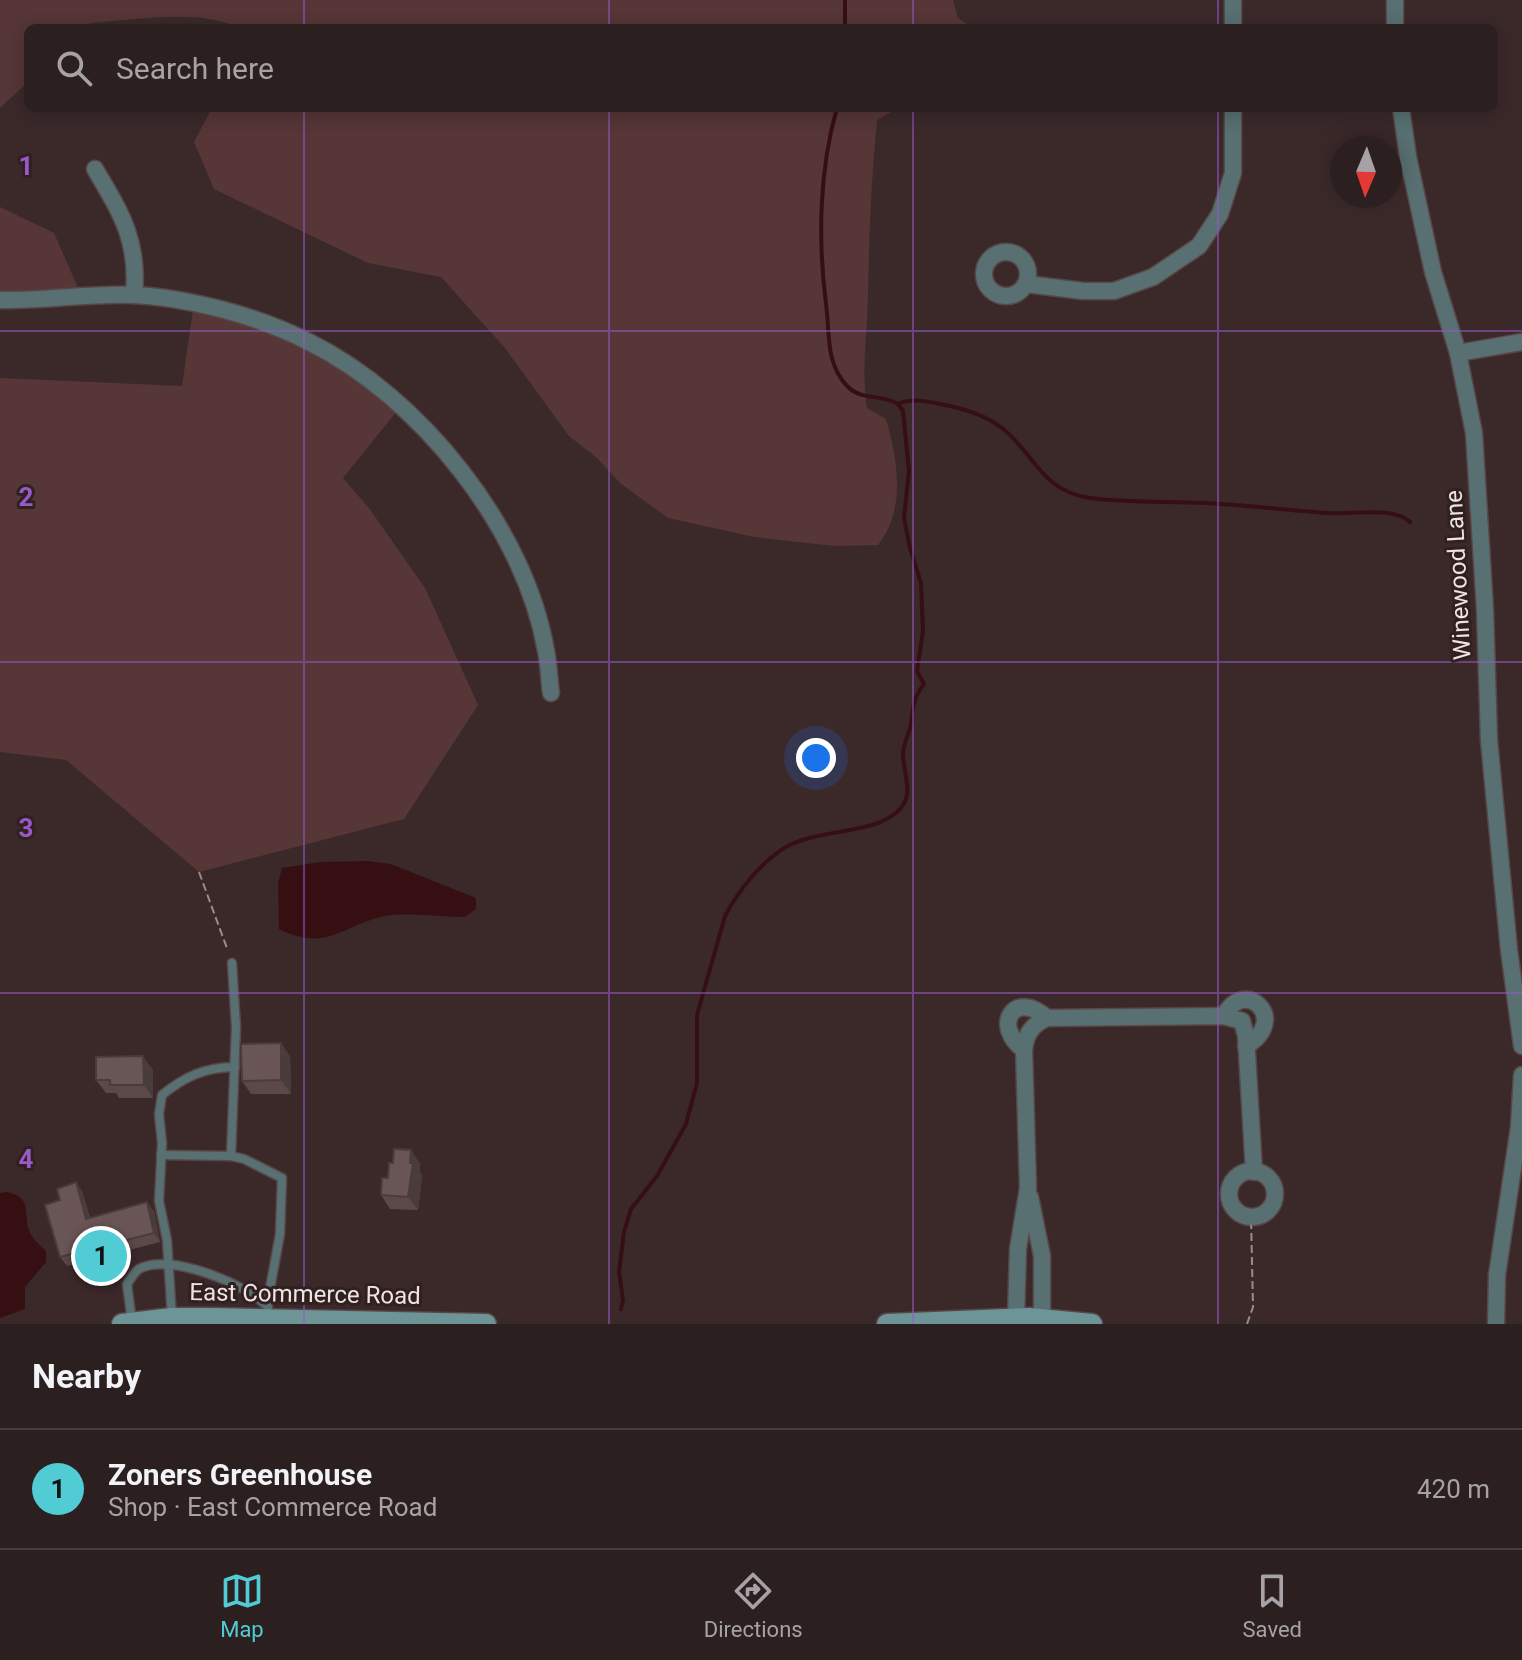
<!DOCTYPE html>
<meta charset="utf-8">
<style>
body{margin:0;font-family:Roboto,sans-serif;background:#342729;color:#f1f3f6}
.compass{position:absolute;left:1330px;top:136px;width:72px;height:72px;border-radius:50%;background:#2c1f20;box-shadow:0 4px 20px #0003;rotate:182deg}
.you{position:absolute;left:816px;top:758px;width:28px;height:28px;margin:-20px;border:6px solid #fff;border-radius:50%;background:#1a73e8;box-shadow:0 0 0 12px #1a73e833}
.badge{display:grid;place-items:center;width:52px;height:52px;border-radius:50%;background:#51ccd5;color:#111;font-size:26px;font-weight:700}
.pin{position:absolute;translate:-50% -50%;border:4px solid #fff;box-shadow:0 2px 8px #0006}
.list{margin:0;padding:0;list-style:none}
h2{display:flex;justify-content:space-between;align-items:center;height:104px;margin:0;padding:0 32px;font-size:34px}
h2 small{font-size:26px;font-weight:400;color:#a6a2a5}
.list li{display:grid;grid-template-columns:52px 1fr auto;gap:24px;align-items:center;box-sizing:border-box;height:120px;padding:0 32px;border-top:2px solid #483d3e}
.list b{display:block;font-size:30px;white-space:nowrap}
.list p{margin:0;font-size:26px;white-space:nowrap;color:#a6a2a5}
.list em{font-size:26px;font-style:normal;color:#a6a2a5}
.icon{flex:none;width:44px;height:44px;fill:none;stroke:currentColor;stroke-width:2;stroke-linecap:round;stroke-linejoin:round}
.map{position:relative;flex:none;width:1522px;height:1324px;overflow:hidden}
.search{position:absolute;background:#2c1f20;box-shadow:0 4px 20px #0003;left:24px;right:24px;top:24px;height:88px;display:flex;align-items:center;gap:20px;box-sizing:border-box;padding:0 28px;border-radius:12px;color:#a6a2a5;font-size:30px}
.sheet{height:224px;background:#2c1f20}
nav{display:flex;justify-content:space-around;align-items:center;box-sizing:border-box;height:112px;border-top:2px solid #483d3e;background:#2c1f20;font-size:22px;color:#a6a2a5}
nav a{display:grid;justify-items:center;gap:4px}
nav .on{color:#51ccd5}
.map>svg:first-child{display:block}
.green{fill:#563637}
.water{fill:#360f13}
.lines{fill:none;stroke-linecap:round;stroke-linejoin:round}
.stream{stroke:#360f13;stroke-width:4}
.service-casing{stroke:#584748;stroke-width:11}
.minor-casing{stroke:#584748;stroke-width:19}
.secondary-casing{stroke:#584748;stroke-width:23}
.path{stroke:#9b8c8c;stroke-width:2;stroke-dasharray:8 4;stroke-linecap:butt}
.service{stroke:#587071;stroke-width:8}
.minor{stroke:#587071;stroke-width:16}
.secondary{stroke:#6d9497;stroke-width:20}
.wall{fill:#5b494a}
.shaded-wall{fill:#4a3c3c}
.building{fill:#6a5556;stroke:#4a3c3c;stroke-width:2}
.grid{fill:none;stroke:#985ac8;stroke-width:2;stroke-opacity:0.55}
.labels{text-anchor:middle;stroke-width:6;stroke-linejoin:round;paint-order:stroke}
.street-label{font-size:24px;fill:#efe3e3;stroke:#312020}
.grid-label{font-size:26px;text-anchor:middle;font-weight:bold;fill:#985ac8;stroke:#312020;stroke-width:6;stroke-linejoin:round;paint-order:stroke}
</style>
<div class="map">
<svg width="1522" height="1324" viewBox="0 0 1522 1324">
<rect width="100%" height="100%" fill="#3b292a"/>
<!-- green -->
<g class="green">
<path d="M0,0H953L958,18L973,28H240C199,8 134,20 90,23L84,28H28V82L0,108Z"/>
<path d="M212,108H899L877,120C871,180 869,238 868,298C867,335 861,371 867,408L886,419C898,460 906,510 878,545L835,546L754,537L668,518L620,483L596,457L569,436L505,348L441,277L368,263L214,189L194,142Z"/>
<polygon points="0,207 54,233 82,297 0,300"/>
<polygon points="194,303 258,320 401,406 343,478 369,508 425,588 478,705 404,819 199,872 66,760 0,752 0,378 182,386"/>
</g>
<!-- water -->
<g class="water">
<path d="M367,861L391,864L476,898V909L465,917C441,917 407,912 385,916C342,925 327,953 279,929L278,883L282,868L320,862Z"/>
<path d="M7,1192C33,1198 23,1212 29,1230C32,1239 39,1244 46,1251V1262L25,1287V1309L0,1318V1193Z"/>
</g>
<g class="lines">
<!-- stream -->
<g class="stream">
<polyline points="845,28 845,0"/>
<path d="M837,108C819,170 818,241 826,304C830,332 825,363 847,386C861,401 883,394 898,404C911,398 927,401 940,404C962,408 984,414 1002,428C1035,454 1041,491 1090,498C1127,503 1167,501 1205,503C1246,505 1286,510 1327,513C1349,515 1394,506 1410,522"/>
<path d="M621,1309L623,1300L619,1272L624,1232L631,1209L657,1176L686,1124L697,1083V1015L725,916C738,891 761,862 786,847C802,838 822,835 839,832C859,828 881,826 897,812C916,796 903,774 903,754C903,743 909,735 911,724C913,708 913,698 924,684L917,671L923,631L921,583L910,548L904,518L909,471L903,411L898,404"/>
</g>
<!-- service casing -->
<g class="service-casing">
<g id="service">
<polyline points="161,1155 231,1156 244,1159 282,1178 280,1234 267,1305"/>
<polyline points="231,1156 236,1027 232,963"/>
<path d="M172,1318L167,1240L159,1201L162,1143L159,1114L162,1095C184,1077 205,1067 235,1067"/>
<path d="M132,1322L127,1284C131,1279 134,1272 139,1269C169,1252 246,1284 268,1307"/>
</g>
</g>
<!-- minor casing -->
<g class="minor-casing">
<g id="minor">
<polyline points="1233,0 1233,28"/>
<polyline points="1395,28 1395,0"/>
<polyline points="1401,108 1408,157 1433,272 1458,353 1474,433 1485,610 1489,740 1509,950 1522,1046"/>
<path d="M95,169C121,213 139,241 134,295"/>
<circle cx="1006" cy="274" r="22"/>
<polyline points="1026,284 1083,291 1114,291 1153,277 1199,246 1220,214 1233,173 1233,108"/>
<path d="M0,300C45,301 89,293 134,295C153,296 175,299 194,303C234,311 273,324 309,342C420,397 525,528 546,651C549,665 549,679 551,693"/>
<polyline points="1458,353 1522,342"/>
<path d="M1224,1016C1244,976 1291,1019 1246,1046"/>
<path d="M1024,1050C991,1025 1015,989 1047,1018"/>
<circle cx="1252" cy="1194" r="23"/>
<polyline points="1030,1197 1042,1256 1042,1319"/>
<path d="M1016,1318L1018,1249L1028,1188L1024,1050C1026,1033 1032,1025 1047,1018L1224,1016L1242,1021L1246,1036L1254,1172"/>
<polyline points="1496,1324 1497,1275 1519,1127 1522,1075"/>
</g>
</g>
<!-- secondary casing -->
<g class="secondary-casing">
<g id="secondary">
<polyline points="122,1324 172,1318 212,1318 486,1324"/>
<polyline points="887,1324 1029,1318 1092,1324"/>
</g>
</g>
<!-- path -->
<g class="path">
<polyline points="199,872 228,951"/>
<polyline points="1247,1324 1253,1307 1251,1217"/>
</g>
<!-- service -->
<use href="#service" class="service"/>
<!-- minor -->
<use href="#minor" class="minor"/>
<!-- secondary -->
<use href="#secondary" class="secondary"/>
</g>
<!-- wall -->
<g class="wall">
<polygon points="290,1056 291,1094 251,1094 242,1081"/>
<polygon points="153,1070 153,1098 119,1098 116,1093 106,1093 96,1080"/>
<polygon points="411,1150 420,1164 420,1172 422,1176 418,1210 390,1209 381,1195 393,1163"/>
<polygon points="82,1191 90,1218 154,1211 160,1242 67,1266 60,1257 60,1200"/>
</g>
<!-- shaded-wall -->
<g class="shaded-wall">
<polygon points="281,1043 290,1056 291,1094 281,1080"/>
<polygon points="143,1056 153,1070 153,1098 144,1085"/>
<polygon points="411,1150 420,1164 420,1172 422,1176 418,1210 408,1197"/>
<polygon points="76,1182 82,1191 92,1228 86,1219"/>
<polygon points="147,1202 154,1211 160,1242 154,1233"/>
</g>
<!-- building -->
<g class="building">
<polygon points="281,1043 281,1080 242,1081 241,1044"/>
<polygon points="143,1056 144,1085 110,1085 110,1080 96,1080 96,1057"/>
<polygon points="394,1149 411,1150 410,1163 413,1163 408,1197 381,1195 382,1178 388,1178 389,1163 393,1163"/>
<polygon points="76,1182 86,1219 147,1202 154,1233 60,1257 45,1205 60,1200 57,1189"/>
</g>
<!-- grid -->
<path class="grid" d="M304,0V28M609,0V28M913,0V28M1218,0V28M304,108V1324M609,108V1324M913,108V1324M1218,108V1324M0,331H1522M0,662H1522M0,993H1522"/>
<g class="labels">
<!-- street labels -->
<g class="street-label">
<text transform="translate(1458 575) rotate(-93)" y="8">Winewood Lane</text>
<text transform="translate(305 1294) rotate(1)" y="8">East Commerce Road</text>
</g>
</g>
<g class="grid-label">
<text x="26" y="175">1</text>
<text x="26" y="506">2</text>
<text x="26" y="837">3</text>
<text x="26" y="1168">4</text>
</g>
</svg>
<svg class="compass" viewBox="-18 -18 36 36"><path d="M0-13l5 13h-10z" fill="#e53935"/><path d="M0 13l5-13h-10z" fill="#a6a2a5"/></svg>
<div class="you"></div>
<div class="pin badge" style="left:101px;top:1256px">1</div>
<div class="search"><svg class="icon" aria-label="search" viewBox="0 0 24 24"><circle cx="10" cy="10" r="6"/><path d="M15 15l6 6"/></svg>Search here</div>
</div>
<section class="sheet">
<h2>Nearby<small></small></h2>
<ul class="list">
<li><span class="badge">1</span><div><b>Zoners Greenhouse</b><p>Shop · East Commerce Road</p></div><em>420 m</em></li>
</ul>
</section>
<nav>
<a class="on"><svg class="icon" aria-label="map" viewBox="0 0 24 24"><path d="M3 6l6-2 6 2 6-2v14l-6 2-6-2-6 2zM9 4v14M15 6v14"/></svg>Map</a>
<a><svg class="icon" aria-label="directions" viewBox="0 0 24 24"><path d="M12 3l9 9-9 9-9-9zM9 14v-3h6M13 9l2 2-2 2"/></svg>Directions</a>
<a><svg class="icon" aria-label="saved" viewBox="0 0 24 24"><path d="M7 4h10v16l-5-4-5 4z"/></svg>Saved</a>
</nav>
